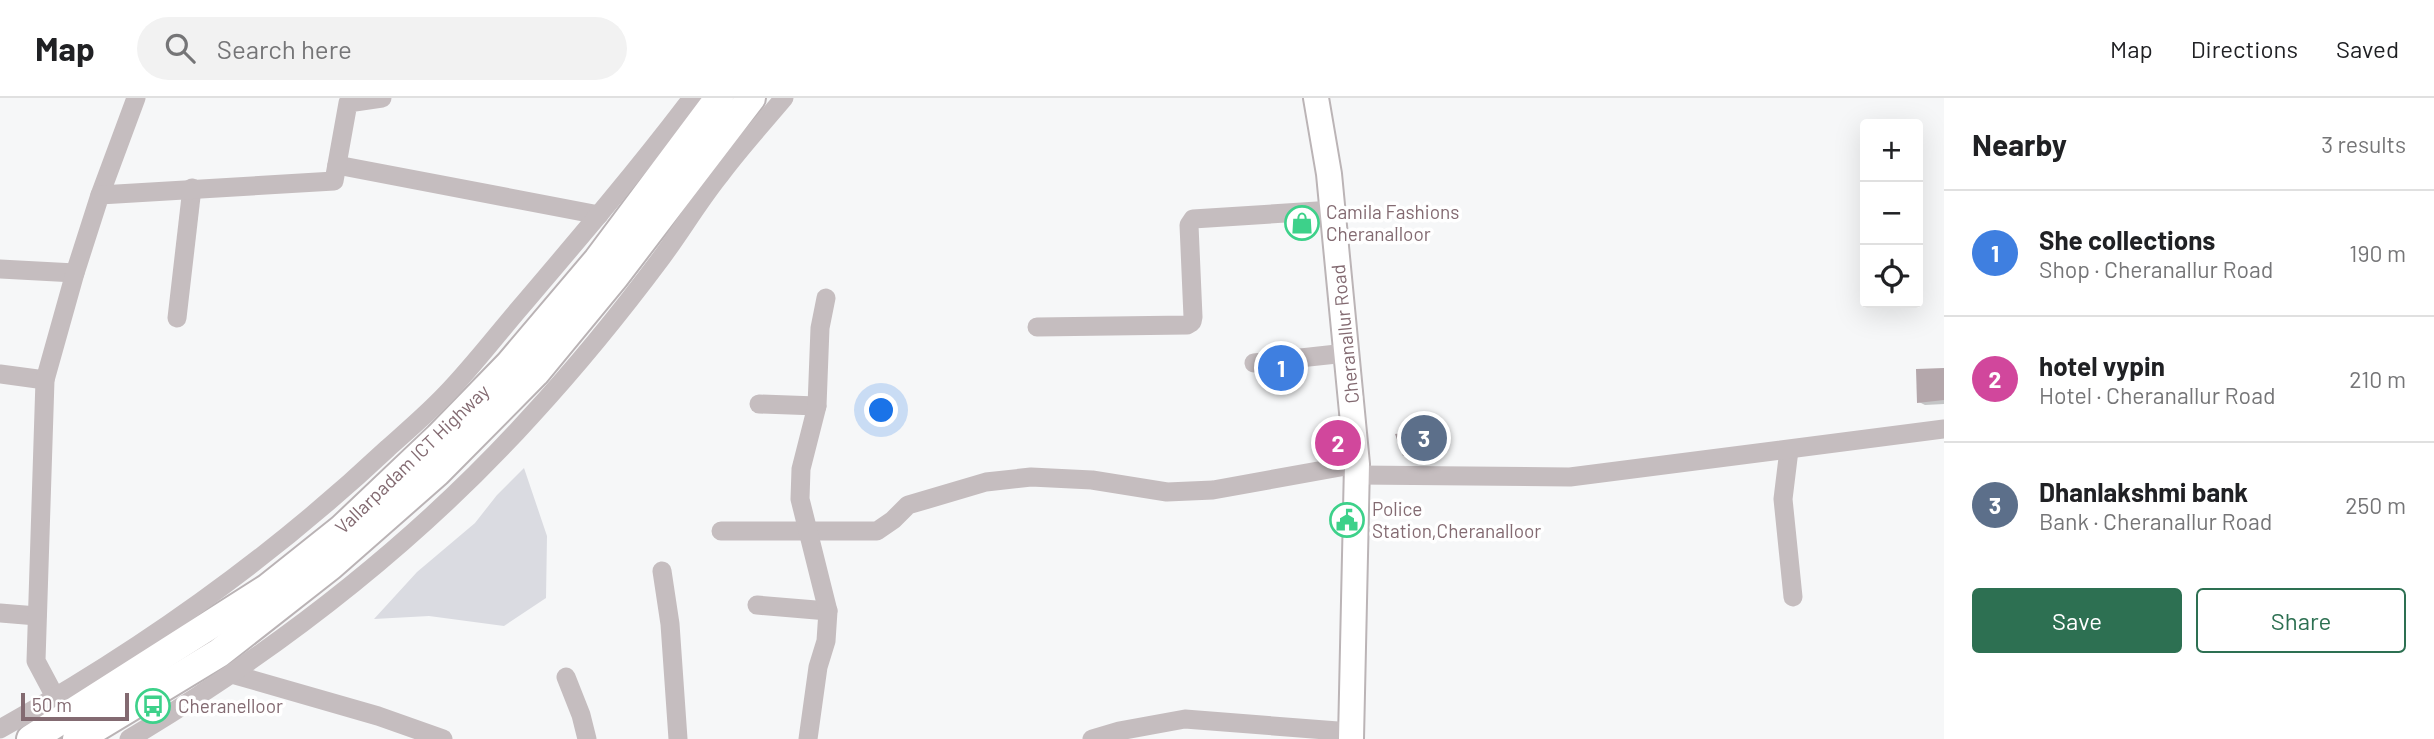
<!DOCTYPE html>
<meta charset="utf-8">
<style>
body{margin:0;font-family:Barlow,sans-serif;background:#f2f2f2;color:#202124}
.controls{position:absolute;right:21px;top:21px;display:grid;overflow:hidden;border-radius:7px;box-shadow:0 7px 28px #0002}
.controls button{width:63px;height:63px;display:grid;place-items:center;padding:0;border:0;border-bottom:2px solid #e0e0e0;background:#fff;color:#202124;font:35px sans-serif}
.scale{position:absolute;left:21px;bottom:18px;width:108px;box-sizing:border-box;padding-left:7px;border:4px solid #836a71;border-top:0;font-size:19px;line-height:24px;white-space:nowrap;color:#836a71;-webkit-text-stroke:5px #fff;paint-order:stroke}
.you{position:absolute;left:882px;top:313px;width:24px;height:24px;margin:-18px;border:5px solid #fff;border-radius:50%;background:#1a73e8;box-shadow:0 0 0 10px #1a73e833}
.badge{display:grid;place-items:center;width:46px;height:46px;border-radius:50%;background:#2d7052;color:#fff;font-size:23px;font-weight:700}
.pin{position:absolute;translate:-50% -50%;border:4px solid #fff;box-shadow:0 2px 7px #0006}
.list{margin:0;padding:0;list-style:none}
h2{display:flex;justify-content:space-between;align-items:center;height:91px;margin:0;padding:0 28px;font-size:30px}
h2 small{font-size:23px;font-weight:400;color:#757577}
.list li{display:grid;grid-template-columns:46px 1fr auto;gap:21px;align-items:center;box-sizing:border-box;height:126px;padding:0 28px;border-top:2px solid #e0e0e0}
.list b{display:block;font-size:26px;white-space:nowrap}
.list p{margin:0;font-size:23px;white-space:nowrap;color:#757577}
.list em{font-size:23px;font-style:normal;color:#757577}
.actions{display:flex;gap:14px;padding:21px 28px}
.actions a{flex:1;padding:16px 0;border:2px solid #2d7052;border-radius:7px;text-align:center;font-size:24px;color:#2d7052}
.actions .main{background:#2d7052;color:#fff}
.icon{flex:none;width:38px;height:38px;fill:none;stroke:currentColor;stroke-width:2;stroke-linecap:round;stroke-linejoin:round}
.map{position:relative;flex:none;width:1944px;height:641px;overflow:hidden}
header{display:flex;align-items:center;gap:42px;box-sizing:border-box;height:98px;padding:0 35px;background:#fff;border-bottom:2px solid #e0e0e0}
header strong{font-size:33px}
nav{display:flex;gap:38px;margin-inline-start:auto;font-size:24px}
.search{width:490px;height:63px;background:#f2f2f2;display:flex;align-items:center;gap:18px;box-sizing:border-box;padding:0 24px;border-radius:38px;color:#757577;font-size:26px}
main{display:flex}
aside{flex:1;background:#fff}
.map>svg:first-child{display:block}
.green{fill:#dadbe1}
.shadow{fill:#0003}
.building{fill:#b4a7ab}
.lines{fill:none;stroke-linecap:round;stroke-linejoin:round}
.major-casing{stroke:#bbb4b6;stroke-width:28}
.highway-casing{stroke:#bab3b5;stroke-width:32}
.minor{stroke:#c5bdbf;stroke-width:19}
.major{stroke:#fff;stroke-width:24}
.highway{stroke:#fff;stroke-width:28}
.labels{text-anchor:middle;stroke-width:7;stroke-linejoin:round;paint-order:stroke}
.poi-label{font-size:19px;fill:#836a71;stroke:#fff;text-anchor:start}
.street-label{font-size:19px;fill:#836a71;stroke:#fff}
</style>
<header>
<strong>Map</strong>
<div class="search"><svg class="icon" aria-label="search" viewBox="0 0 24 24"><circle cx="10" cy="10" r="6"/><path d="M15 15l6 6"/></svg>Search here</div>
<nav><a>Map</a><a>Directions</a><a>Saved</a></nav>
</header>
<main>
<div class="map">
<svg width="1944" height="641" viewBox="0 0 1944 641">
<rect width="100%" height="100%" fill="#f6f7f8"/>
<!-- green -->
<polygon class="green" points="524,370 547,438 546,500 504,528 429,518 374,521 417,474 475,425 497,397"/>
<!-- shadow -->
<g class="shadow">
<polygon points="1944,272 1944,306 1925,307 1919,304"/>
<polygon points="1415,335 1424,344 1426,355 1408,359 1404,357"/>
</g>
<!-- building -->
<g class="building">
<polygon points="1944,270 1944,302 1917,305 1916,271"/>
<polygon points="1415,333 1421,341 1423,353 1403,358 1395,336"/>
</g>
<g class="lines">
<!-- major casing -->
<g class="major-casing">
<polyline id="major" points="1316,0 1329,76 1357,366 1351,641"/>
</g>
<!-- highway casing -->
<g class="highway-casing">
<g id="highway">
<polyline points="31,641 268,490 342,431 439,339 509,267 598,162 719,0"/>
<polyline points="77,641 219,555 330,468 437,374 535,275 615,178 751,0"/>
</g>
</g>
<!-- minor -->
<g class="minor">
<polyline points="337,67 599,117"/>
<polyline points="100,97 136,0"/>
<polyline points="0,171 75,175"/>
<polyline points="177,220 192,90"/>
<polyline points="1037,229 1187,227 1192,224 1193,219 1189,127 1193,121 1333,112"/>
<polyline points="1254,265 1346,255"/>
<polyline points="0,276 45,282"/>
<polyline points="759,306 817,308"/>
<polyline points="1789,352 1783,401 1793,499"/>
<polyline points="1357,377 1570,379 1944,331"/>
<polyline points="721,433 877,433 893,422 908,407 986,384 1031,379 1092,382 1167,394 1213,392 1357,366"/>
<polyline points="662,473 670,526 678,641"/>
<polyline points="757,507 828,513"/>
<polyline points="0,515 37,518"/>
<polyline points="232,576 378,618 443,641"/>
<polyline points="566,579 581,617 587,641"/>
<polyline points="61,610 36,563 45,282 75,175 100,97 334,83 348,5 382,0"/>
<path d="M0,631C140,553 271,460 388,350C407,333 428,315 446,296C474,267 498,235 525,204C582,137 639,70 692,0"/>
<path d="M129,641C276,553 416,445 531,318C578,267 621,214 662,159C682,132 699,103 720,77C740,50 763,25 784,0"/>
<polyline points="808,641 818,569 826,543 828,513 800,401 801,371 817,308 820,230 826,200"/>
<polyline points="1092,641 1119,633 1185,621 1351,634"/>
</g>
<!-- major -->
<use href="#major" class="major"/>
<!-- highway -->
<use href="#highway" class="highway"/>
</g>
<!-- icons -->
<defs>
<g id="shop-ring" transform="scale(1.75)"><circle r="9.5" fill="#fff" stroke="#3dd18a" stroke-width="1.5"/><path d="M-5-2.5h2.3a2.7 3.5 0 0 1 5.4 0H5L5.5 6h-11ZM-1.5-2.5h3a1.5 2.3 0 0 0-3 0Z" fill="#3dd18a"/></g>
<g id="civic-ring" transform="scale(1.75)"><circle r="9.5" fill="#fff" stroke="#3dd18a" stroke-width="1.5"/><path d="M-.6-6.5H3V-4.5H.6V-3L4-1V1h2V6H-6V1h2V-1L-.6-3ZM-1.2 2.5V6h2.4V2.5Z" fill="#3dd18a"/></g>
<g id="bus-ring" transform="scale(1.75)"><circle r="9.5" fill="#fff" stroke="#3dd18a" stroke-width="1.5"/><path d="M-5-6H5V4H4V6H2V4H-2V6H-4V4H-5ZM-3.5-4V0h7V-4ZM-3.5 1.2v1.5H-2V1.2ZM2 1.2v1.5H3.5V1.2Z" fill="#3dd18a"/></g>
</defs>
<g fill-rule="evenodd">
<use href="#shop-ring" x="1302" y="125"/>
<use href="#civic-ring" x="1347" y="422"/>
<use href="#bus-ring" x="153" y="608"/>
</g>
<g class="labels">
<!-- poi labels -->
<g class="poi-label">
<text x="1326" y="121">Camila Fashions<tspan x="1326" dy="22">Cheranalloor</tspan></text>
<text x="1372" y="418">Police<tspan x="1372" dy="22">Station,Cheranalloor</tspan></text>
<text x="178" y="615">Cheranelloor</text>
</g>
<!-- street labels -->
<g class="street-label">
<text transform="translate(1345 236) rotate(-96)" y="7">Cheranallur Road</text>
<text transform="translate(412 361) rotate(-44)" y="7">Vallarpadam ICT Highway</text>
</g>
</g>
</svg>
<div class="controls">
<button>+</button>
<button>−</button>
<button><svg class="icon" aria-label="locate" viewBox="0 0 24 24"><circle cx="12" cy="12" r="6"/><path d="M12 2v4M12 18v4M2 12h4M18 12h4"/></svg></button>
</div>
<div class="scale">50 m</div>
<div class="you"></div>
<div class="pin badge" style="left:1281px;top:270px;background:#3f7fe0">1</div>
<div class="pin badge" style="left:1338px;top:345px;background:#d1479c">2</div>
<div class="pin badge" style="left:1424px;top:340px;background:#5c6f8a">3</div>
</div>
<aside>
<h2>Nearby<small>3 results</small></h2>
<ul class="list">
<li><span class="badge" style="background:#3f7fe0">1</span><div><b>She collections</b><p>Shop · Cheranallur Road</p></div><em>190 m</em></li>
<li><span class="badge" style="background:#d1479c">2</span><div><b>hotel vypin</b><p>Hotel · Cheranallur Road</p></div><em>210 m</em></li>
<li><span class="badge" style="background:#5c6f8a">3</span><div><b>Dhanlakshmi bank</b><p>Bank · Cheranallur Road</p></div><em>250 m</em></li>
</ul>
<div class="actions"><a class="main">Save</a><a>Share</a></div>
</aside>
</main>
